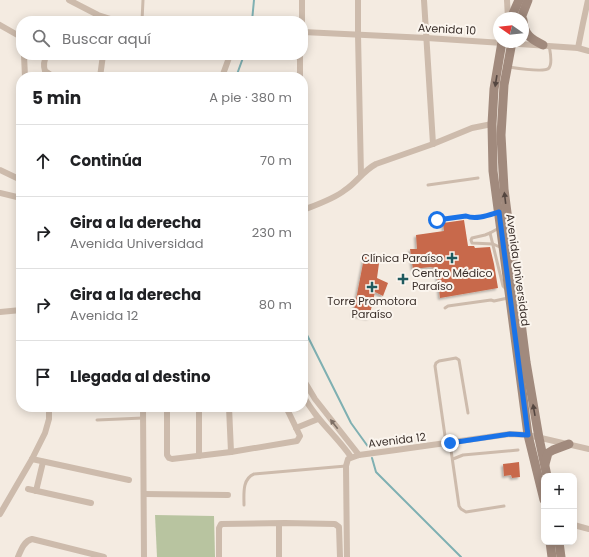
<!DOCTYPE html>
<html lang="es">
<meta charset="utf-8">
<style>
body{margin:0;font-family:Poppins,sans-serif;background:#f2f2f2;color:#202124}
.controls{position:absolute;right:12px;bottom:12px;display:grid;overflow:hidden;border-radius:8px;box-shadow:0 2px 10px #0003}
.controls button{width:36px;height:36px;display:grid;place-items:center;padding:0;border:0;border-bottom:1px solid #e0e0e0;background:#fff;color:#202124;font:20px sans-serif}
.compass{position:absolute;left:493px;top:12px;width:36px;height:36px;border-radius:50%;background:#fff;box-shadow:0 2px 10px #0003;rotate:284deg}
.stop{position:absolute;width:12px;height:12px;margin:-9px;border:3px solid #1a73e8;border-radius:50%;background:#fff}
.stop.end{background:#1a73e8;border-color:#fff;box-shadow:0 1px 4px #0008}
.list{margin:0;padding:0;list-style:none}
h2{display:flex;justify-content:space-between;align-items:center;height:52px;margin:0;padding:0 16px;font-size:17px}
h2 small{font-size:13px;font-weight:400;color:#757577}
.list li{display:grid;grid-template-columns:26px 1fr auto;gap:12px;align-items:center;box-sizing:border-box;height:72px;padding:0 16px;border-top:1px solid #e0e0e0}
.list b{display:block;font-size:15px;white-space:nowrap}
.list p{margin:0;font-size:13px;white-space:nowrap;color:#757577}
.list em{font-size:13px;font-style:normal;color:#757577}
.icon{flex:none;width:22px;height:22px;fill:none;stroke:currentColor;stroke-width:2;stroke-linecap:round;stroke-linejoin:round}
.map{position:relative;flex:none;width:589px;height:557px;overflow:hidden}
.search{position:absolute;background:#fff;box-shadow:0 2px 10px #0003;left:16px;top:16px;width:292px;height:44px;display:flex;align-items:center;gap:10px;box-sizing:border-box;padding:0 14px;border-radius:16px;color:#757577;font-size:15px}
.panel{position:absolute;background:#fff;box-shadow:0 2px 10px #0003;left:16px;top:72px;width:292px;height:340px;border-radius:16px}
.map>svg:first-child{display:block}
.green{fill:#b8c4a0}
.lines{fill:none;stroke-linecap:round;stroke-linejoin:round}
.stream{stroke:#7fb0b2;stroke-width:2}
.building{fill:#c8694b;filter:url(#shadow)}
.lane{stroke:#cdbbac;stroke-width:3}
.street{stroke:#cdbbac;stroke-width:6}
.secondary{stroke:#a18a7d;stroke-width:9}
.oneway{fill:#544640}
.oneway2{fill:#7d6f65}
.route{stroke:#1a73e8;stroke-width:5}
.poi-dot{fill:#1f5a5e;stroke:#fbf5ee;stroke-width:1.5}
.labels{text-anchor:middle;stroke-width:4;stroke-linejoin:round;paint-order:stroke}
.street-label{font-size:11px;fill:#3b302b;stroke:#fbf5ee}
.poi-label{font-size:11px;fill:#3b302b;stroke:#fbf5ee;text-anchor:end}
</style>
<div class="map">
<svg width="589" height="557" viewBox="0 0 589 557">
<defs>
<filter id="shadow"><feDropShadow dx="-2" dy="2" stdDeviation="1" flood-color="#0004"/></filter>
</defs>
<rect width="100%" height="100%" fill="#f4ebe1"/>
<!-- green -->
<polygon class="green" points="155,515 214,516 215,557 157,557"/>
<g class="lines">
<!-- stream -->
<g class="stream">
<polyline points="252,21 254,0"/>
<polyline points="236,77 244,55"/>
<polyline points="303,327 351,423 369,448"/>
<polyline points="372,458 376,472 461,557"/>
</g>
</g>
<!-- building -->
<g class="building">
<polygon points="464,220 468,246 474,246 475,248 490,247 494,264 498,288 440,298 437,273 436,268 430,267 413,269 410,249 417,249 416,235 444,231 443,223"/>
<polygon points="365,253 380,256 377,278 388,283 383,296 375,292 369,318 353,315"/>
<polygon points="519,462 520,477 512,478 511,475 504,476 503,464"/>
</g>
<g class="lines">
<!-- lane -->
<g class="lane">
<polyline points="142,21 143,0"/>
<path d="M508,67C515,68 545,73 549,68C553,63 550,51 549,45"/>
<polyline points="428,185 478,178"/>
<path d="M434,220H437L466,216C476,220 487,216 497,213"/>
<polyline points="499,228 490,233 503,286 506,289"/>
<polyline points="490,233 485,235 472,238 471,240 472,243 493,244 502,248"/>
<polyline points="445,308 448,306 491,300 494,301 508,298"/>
<polyline points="97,420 143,418"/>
<polyline points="446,443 435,366 436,363 439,361 456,358 459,360 468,413"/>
<polyline points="450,443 459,506 461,509 466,512 504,506"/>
<polyline points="453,459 463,455 518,450"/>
<path d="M244,505C244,494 242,479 254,474L346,466"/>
</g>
<!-- street -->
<g class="street">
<polyline points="69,0 98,15 117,21"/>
<polyline points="358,0 358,35 361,175"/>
<polyline points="424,0 433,144"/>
<polyline points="507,0 508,18"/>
<polyline points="302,21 302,0"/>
<polyline points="0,25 21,37"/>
<polyline points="303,32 427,38 578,48 589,51"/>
<polyline points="578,48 583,23 588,0"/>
<polyline points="24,55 25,77"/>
<path d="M47,55C44,60 43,65 45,71L51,75L58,77"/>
<polyline points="100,77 103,55"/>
<polyline points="222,77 230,55"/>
<polyline points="300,77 300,55"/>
<polyline points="0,170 21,180"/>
<polyline points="0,193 21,198"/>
<path d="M303,210C316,205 334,199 345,190C357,182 363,171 376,164L433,144L472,128L492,124"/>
<polyline points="0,312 21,310"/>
<polyline points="303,379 315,399 359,455"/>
<path d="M303,395C315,419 336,435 351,457"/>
<polyline points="143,407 144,557"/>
<polyline points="167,407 167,455 169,458 172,459 231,452 297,441 300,436 286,407"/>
<polyline points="199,407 199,456"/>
<polyline points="229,407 231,452"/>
<polyline points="296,428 318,419"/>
<polyline points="32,459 129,480"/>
<polyline points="28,489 91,503"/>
<polyline points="36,491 43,462"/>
<polyline points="144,494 228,495"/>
<polyline points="0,514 32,459 45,433 49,419 49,407"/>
<polyline points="574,525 589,529"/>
<path d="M18,557C21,550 24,541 32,539L104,557"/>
<polyline points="219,557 219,528 221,524 285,523 335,524 339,527 340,557"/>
<polyline points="279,557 279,524"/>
<polyline points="347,557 346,466 348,459 359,455 396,450 510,434 528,435 589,449"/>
</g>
<!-- secondary -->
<g class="secondary">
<polyline points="511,18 519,0"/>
<polyline points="521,18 528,0"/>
<path d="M523,20C524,35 531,39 543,45"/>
<polyline points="502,42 494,89 492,124 493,171 528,435 544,500"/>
<polyline points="512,42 504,85 501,135 504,189 526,362 539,438 547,476"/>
<polyline points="545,464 548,453 553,450 569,444"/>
<polyline points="550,542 552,557"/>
<polyline points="559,542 561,557"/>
</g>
</g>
<!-- one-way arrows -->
<defs><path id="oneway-solid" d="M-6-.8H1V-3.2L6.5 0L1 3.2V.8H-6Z"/></defs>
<g class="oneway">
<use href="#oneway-solid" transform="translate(496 81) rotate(99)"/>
<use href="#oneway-solid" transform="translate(505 198) rotate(-97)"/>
<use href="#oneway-solid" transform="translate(534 410) rotate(-100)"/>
</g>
<use class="oneway2" href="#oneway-solid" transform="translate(334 424) rotate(-128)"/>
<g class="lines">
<!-- route -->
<path class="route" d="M437,220L466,216C476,220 489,215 499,212L528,435L510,434L450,443"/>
</g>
<!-- markers -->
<g class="poi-dot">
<path d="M450 252h4v4h4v4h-4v4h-4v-4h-4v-4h4z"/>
<path d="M401 273h4v4h4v4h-4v4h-4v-4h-4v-4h4z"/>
<path d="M370 281h4v4h4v4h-4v4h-4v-4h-4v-4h4z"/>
</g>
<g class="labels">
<!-- street labels -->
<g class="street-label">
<text transform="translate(447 29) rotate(3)" y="4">Avenida 10</text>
<text transform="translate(518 270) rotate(82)" y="4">Avenida Universidad</text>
<text transform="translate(397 440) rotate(-7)" y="4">Avenida 12</text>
</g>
<!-- poi labels -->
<g class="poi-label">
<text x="443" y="262">Clínica Paraíso</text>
<text x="412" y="277" text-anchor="start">Centro Médico<tspan x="412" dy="13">Paraíso</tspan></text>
<text x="372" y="305" text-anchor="middle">Torre Promotora<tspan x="372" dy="13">Paraíso</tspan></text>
</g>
</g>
</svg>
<div class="controls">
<button>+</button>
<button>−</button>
</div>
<svg class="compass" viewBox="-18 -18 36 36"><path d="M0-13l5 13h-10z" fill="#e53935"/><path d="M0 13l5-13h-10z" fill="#757577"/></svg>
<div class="stop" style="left:437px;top:220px"></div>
<div class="stop end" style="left:450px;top:443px"></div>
<div class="search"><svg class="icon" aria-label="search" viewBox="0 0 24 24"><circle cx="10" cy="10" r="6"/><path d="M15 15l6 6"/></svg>Buscar aquí</div>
<section class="panel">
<h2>5 min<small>A pie · 380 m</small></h2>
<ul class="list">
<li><svg class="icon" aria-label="ahead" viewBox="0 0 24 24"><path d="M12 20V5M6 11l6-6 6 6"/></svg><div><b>Continúa</b></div><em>70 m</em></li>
<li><svg class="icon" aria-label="right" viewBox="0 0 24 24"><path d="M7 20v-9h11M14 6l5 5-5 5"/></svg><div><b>Gira a la derecha</b><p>Avenida Universidad</p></div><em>230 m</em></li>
<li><svg class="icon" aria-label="right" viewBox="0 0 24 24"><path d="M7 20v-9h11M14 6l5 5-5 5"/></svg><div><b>Gira a la derecha</b><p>Avenida 12</p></div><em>80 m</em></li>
<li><svg class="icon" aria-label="arrive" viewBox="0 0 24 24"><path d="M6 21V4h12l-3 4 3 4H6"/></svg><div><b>Llegada al destino</b></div></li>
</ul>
</section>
</div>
